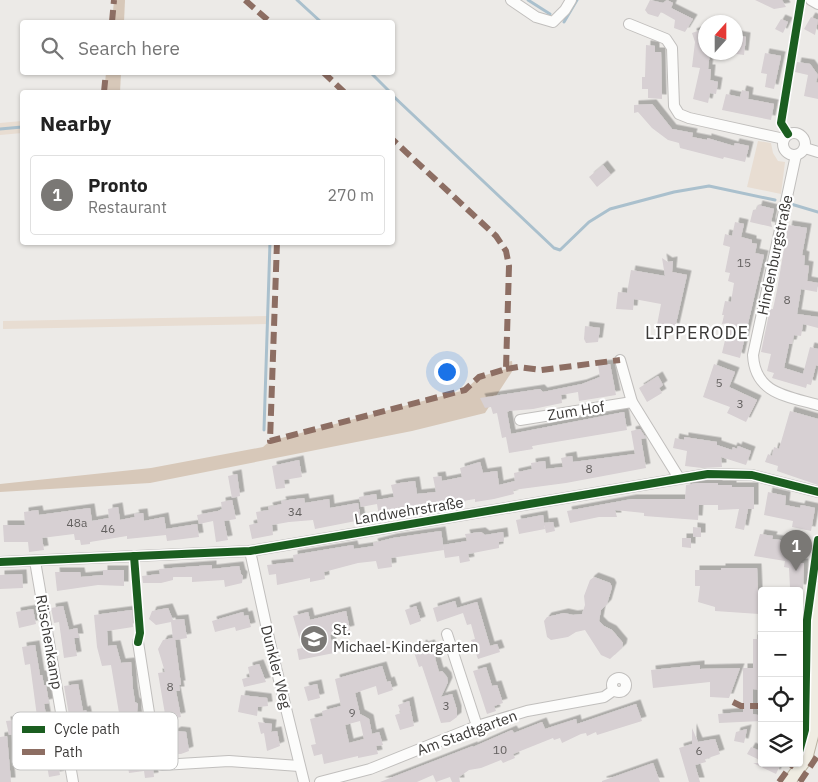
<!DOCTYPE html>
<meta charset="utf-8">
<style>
body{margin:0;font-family:"IBM Plex Sans",sans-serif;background:#f2f2f2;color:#222}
.controls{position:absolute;right:15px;bottom:15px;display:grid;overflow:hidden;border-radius:5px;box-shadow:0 1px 4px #0004}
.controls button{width:45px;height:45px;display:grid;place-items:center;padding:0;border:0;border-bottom:1px solid #e0e0e0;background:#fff;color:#222;font:25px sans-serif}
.compass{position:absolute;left:698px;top:15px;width:45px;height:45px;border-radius:50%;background:#fff;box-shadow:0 1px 4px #0004;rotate:21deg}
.you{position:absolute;left:446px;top:371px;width:18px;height:18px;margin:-12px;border:4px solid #fff;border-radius:50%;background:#1a73e8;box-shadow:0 0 0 8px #1a73e833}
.badge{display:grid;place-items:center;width:32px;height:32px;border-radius:50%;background:#7a7875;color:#fff;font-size:16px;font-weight:700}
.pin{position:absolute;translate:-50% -41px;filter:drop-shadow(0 1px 2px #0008)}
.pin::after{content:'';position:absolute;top:26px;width:18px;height:15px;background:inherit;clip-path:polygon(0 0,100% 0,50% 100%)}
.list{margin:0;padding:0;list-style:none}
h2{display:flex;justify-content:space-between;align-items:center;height:65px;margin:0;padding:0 20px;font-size:21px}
h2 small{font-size:16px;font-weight:400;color:#767676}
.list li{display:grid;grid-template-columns:32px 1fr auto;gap:15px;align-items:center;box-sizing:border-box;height:80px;margin:0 10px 10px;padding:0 10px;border:1px solid #e0e0e0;border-radius:5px}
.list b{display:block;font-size:19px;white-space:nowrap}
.list p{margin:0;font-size:16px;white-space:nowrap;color:#767676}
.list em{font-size:16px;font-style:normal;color:#767676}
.icon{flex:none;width:28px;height:28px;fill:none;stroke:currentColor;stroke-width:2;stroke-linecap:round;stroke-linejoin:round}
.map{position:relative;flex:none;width:818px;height:782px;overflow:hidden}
.search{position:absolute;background:#fff;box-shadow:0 1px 4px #0004;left:20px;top:20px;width:375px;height:55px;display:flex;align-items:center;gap:12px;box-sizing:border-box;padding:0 18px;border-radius:5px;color:#767676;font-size:19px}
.panel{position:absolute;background:#fff;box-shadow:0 1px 4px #0004;left:20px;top:90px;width:375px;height:155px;border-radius:5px}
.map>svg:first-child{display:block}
.green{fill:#e8ddd2}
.forest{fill:#d7c8b9}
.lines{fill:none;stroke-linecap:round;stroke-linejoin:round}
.stream{stroke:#aac0cd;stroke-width:3}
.building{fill:#d7d0d3;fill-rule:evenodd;filter:url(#shadow)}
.minor-casing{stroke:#c1bfbd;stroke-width:12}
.major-casing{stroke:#b9b2a1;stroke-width:14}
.minor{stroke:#fcfcfb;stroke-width:10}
.major{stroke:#efece2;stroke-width:12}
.quiet{stroke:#8d6e63;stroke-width:6;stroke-dasharray:12 6;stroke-linecap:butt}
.cycleway-casing{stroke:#fff;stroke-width:11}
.cycleway{stroke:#1b5e20;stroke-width:8}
.labels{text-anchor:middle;stroke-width:4.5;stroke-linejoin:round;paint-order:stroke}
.number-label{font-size:12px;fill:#63605f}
.street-label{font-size:15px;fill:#3c3a38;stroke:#fff}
.poi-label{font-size:15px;fill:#3c3a38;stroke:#fff;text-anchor:start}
.quarter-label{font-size:18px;letter-spacing:1px;fill:#3c3a38;stroke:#fff}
.key{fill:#fff;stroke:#c4c4c3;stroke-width:1}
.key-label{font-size:14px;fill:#3c3a38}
</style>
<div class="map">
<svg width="818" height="782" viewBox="0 0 818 782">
<defs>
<filter id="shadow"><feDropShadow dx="4.5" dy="-4.5" stdDeviation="0" flood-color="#0004"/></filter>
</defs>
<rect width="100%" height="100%" fill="#eceae7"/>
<!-- green -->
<g class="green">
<polygon points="22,121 22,133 0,135 0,123"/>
<polygon points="758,141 771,143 773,153 778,161 785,162 781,194 747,187"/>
<polygon points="268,316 268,324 3,329 3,321"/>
</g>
<!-- forest -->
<g class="forest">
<polygon points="114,0 125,0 124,22 112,22"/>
<polygon points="106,73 121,73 120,92 104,92"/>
<polygon points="512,361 513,370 485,413 412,431 150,483 0,492 0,484 151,468 263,447 270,441 465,390 479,377 506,369 507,362"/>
</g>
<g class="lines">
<!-- stream -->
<g class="stream">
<polyline points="297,0 321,22"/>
<polyline points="528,0 550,14"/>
<polyline points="564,22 577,0"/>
<polyline points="370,72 390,92"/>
<polyline points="392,95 554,248 560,250 589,222 610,209 674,192 709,186 775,200"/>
<polyline points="0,129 22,127"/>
<polyline points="791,204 818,212"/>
<polyline points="264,430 270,242"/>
</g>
</g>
<!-- building -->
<g class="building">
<polygon points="650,0 663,3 667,0 673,3 671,8 693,19 685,32 674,28 675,20 661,12 658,17 648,14 645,10"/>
<polygon points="755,0 782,0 786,7 774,9"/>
<polygon points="811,17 818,20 815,35 804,29"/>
<polygon points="781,19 788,22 783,33 775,29"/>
<polygon points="706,28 706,52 710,52 708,69 711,69 710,80 718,82 716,94 710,93 708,103 693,99 700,68 692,67 695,42 692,33"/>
<polygon points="736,35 746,37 744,55 736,54"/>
<polygon points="646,45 655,46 655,52 661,52 662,99 648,98 648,89 642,89 642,77 645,77"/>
<polygon points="765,53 781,56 774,89 765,87 767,74 761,73"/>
<polygon points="797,62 810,64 818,75 816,82 818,83 818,99 804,96 808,75 795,72"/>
<polygon points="742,90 749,92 748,99 774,104 771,120 722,110 726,94 740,97"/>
<polygon points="652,104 672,129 693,133 692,137 707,140 707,138 734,146 735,143 749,146 745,162 724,157 723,159 680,148 679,143 668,140 652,128 638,112 634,113 634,105"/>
<polygon points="603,165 611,175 597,187 589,177"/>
<polygon points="758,205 774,209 771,222 772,227 750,222 753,210 757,209"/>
<polygon points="735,222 744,224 741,237 752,240 752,243 757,244 755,253 764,255 740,358 722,353 729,323 722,324 724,315 722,315 725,301 731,302 734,283 728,281 730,273 725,272 730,247 723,245 725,234 732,236"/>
<polygon points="788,225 807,228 802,255 805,256 804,265 809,266 807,281 818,283 817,292 801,289 797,314 818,317 818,328 803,324 801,336 794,335 792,344 789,344 784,368 803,374 810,347 818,349 818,366 816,365 811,385 807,384 806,388 772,378 774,373 767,371 771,354 761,352 770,309 773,309 777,290"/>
<polygon points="662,258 668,262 673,261 672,272 687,275 675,328 657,325 661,304 634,299 633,310 616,309 618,292 627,293 631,270 665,276"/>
<polygon points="585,326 600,328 598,342 586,343 584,339"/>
<polygon points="610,364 616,395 579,401 578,392 561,395 562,403 533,409 509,411 507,412 511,434 624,412 627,430 532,446 533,449 509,453 506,437 502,438 497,413 493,414 491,407 485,408 480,398 540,389 543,392 582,384 600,377 598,365"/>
<polygon points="714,364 735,372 729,387 757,400 746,422 727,413 730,407 703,397"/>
<polygon points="658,376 663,385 659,388 662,393 647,402 639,388"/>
<polygon points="790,411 818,419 818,485 777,471 778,466 765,462 768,454 772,456 774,447 779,449"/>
<polygon points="640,429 646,438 641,439 646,468 566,483 513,490 514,494 494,499 475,502 475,499 463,501 458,509 457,502 429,507 429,505 417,505 396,508 396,513 379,516 377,504 361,507 359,497 376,494 377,500 394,497 391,485 400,483 415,481 417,494 436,492 433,477 441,476 442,481 462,477 460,468 480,462 483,473 497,471 499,485 515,481 514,473 532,469 531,463 545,461 546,469 563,467 561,458 572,456 573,462 635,454 631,431"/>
<polygon points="684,437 717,442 717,445 732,450 733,447 737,449 738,446 751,451 746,465 721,457 722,467 702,468 685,466 687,451 673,448 675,438 684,440"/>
<polygon points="299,460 302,477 284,480 285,488 276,489 272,466"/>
<polygon points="237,474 240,496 232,498 228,476"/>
<polygon points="697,483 718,483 718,485 732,485 732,487 754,487 754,509 748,509 744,530 735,528 739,509 718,510 718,505 699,505 698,520 644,516 644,513 615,510 617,517 599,517 570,523 567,511 632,499 685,499 686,485"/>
<polygon points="768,492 786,496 785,505 800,508 801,505 815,508 811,531 792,527 793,521 764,515"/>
<polygon points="304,498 305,503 329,499 330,508 358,503 361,520 315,529 313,520 289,522 272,525 273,535 252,539 249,525 258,523 256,512 269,510 268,507 282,504 281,501"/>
<polygon points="232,500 236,519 224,521 228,540 216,542 213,521 199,524 197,515 218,511 222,509 221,502"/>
<polygon points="118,507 120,520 135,517 134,514 143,513 144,521 164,517 166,529 197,524 199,537 167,541 166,535 127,539 127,536 90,542 90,544 81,545 80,540 75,540 74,534 42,538 44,550 29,552 28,542 4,542 3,525 25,525 24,512 38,510 39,515 90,508 92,521 109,518 108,509"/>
<polygon points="543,515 545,529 519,534 516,520"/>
<polygon points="553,522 555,531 546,533 544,523"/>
<polygon points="693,527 701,528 701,537 693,537"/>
<polygon points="441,531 444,550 391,558 392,567 378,569 376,561 358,563 324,572 325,579 310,582 310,578 277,585 276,574 269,575 267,565 294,562 293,555 353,545 354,549 374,546 373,543 393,538"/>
<polygon points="481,532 485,535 503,532 504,541 499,542 499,548 468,554 470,561 460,563 459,556 445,558 443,545 467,541 465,534"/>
<polygon points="760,534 773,536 772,539 804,543 800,563 804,563 803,589 790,588 789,568 784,567 785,561 754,556"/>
<polygon points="682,538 691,538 691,548 682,547"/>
<polygon points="212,565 212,569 239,566 241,574 243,576 242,583 225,587 224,580 192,582 192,577 173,577 173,580 161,583 143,583 142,576 160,574 159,569"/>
<polygon points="721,568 757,568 759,614 715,611 715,607 698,602 700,586 695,586 695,570 721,570"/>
<polygon points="103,570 124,570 124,586 98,585 57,591 55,572 80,572 81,577 103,575"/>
<polygon points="22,574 23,588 0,589 0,575"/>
<polygon points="594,577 610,583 612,587 607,604 601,610 599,621 604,626 612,630 623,643 622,648 610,659 601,655 585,630 576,632 568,637 551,640 547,637 544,621 547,617 564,613 573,615 582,614 585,605 584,596 590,580"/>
<polygon points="455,601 457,608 477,602 490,646 497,644 500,652 478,659 471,640 475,639 471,624 467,625 463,613 437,622 433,608"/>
<polygon points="63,606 69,630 77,628 79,638 74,638 77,656 64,658 59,622 54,623 51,608"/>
<polygon points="416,606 421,621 410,625 405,610"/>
<polygon points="168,608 173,620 184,619 187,638 175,640 181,685 179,685 180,691 176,691 181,717 166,720 158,673 165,672 158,649 163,640 173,638 171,622 156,625 149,619 152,611"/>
<polygon points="33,609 36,624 19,628 16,612"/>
<polygon points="132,610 133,627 107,631 108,646 116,645 121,663 131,662 133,689 135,702 138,704 137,712 140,729 142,731 145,757 149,769 153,768 154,777 145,778 144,771 129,773 111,665 102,666 97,647 94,615"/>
<polygon points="346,611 350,630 330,635 334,653 299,660 297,649 302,648 293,616 308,612 310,620"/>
<polygon points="243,612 244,616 248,615 251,627 236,631 235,627 215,632 212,621"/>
<polygon points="753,639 762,639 762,690 753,689 753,714 762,716 762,721 719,723 718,714 743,712 743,668 753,668"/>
<polygon points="422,644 424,646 430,644 436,655 435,658 439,672 442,671 447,677 448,682 441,697 452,694 457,710 457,717 450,722 441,723 422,666 419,667 413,649 420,647"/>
<polygon points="35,645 40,675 42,675 44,685 46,685 49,703 44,704 47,720 52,719 55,737 40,739 30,664 25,665 22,647"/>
<polygon points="259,664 266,682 244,687 242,679 250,677 248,667"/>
<polygon points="700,665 700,669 740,668 729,698 710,697 710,682 653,688 651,670"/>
<path d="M382,666L387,682L390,681L393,690L378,695L376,686L355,693L360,714L369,719L372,734L379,732L383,745L376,746L378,754L358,758V756L324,764L322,754L314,756L311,745L316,744L310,719L323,716L322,711L341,706L335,679ZM360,721L364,739L349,743L345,725Z"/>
<polygon points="486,667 492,686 497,685 503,703 494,706 496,711 487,714 473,671"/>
<polygon points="78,684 83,711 86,710 90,729 101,727 102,736 94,738 95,744 88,745 91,765 82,766 82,762 77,762 64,686"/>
<polygon points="317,684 320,698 308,701 304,687"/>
<polygon points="241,695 267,698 268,706 258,707 257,716 238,712"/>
<polygon points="409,701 414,726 400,730 395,715 401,713 398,705"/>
<polygon points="636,704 642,721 597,735 596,732 587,736 586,733 581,734 562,743 560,738 554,740 553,738 513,754 515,758 503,763 501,760 481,768 469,770 459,777 460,782 452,782 450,777 436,782 433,775 417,782 380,782 473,746 473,747 512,730 514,733 542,722 545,729 576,719 577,724"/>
<polygon points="16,720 17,734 9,735 6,721"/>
<polygon points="258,722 272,724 271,732 277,731 280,746 267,751 264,733 261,734"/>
<polygon points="692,728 698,742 715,739 720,754 705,759 706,762 695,765 700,782 689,782 679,748 692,744"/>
<polygon points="747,729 744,743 734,741 736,732"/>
<polygon points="177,731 186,732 189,751 181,754 172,754 169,735"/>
<polygon points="7,736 11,782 0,782 0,737"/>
<polygon points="751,747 762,752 762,761 747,754"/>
<polygon points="57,758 60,775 49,777 46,760"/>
<polygon points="653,763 660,782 602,782 602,781"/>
<polygon points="753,763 781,763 776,774"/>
</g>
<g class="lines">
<!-- minor casing -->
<g class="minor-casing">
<g id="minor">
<polyline points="511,0 536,17 553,22 565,10 571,0"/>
<polyline points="811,0 818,4"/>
<polyline points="629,24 666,39 672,48 674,106 679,114 689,118 784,139"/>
<circle cx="794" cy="144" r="11"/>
<polyline points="805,148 818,152"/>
<path d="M796,155L753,355C755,394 787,396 818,405"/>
<polyline points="620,360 632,402 679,478"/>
<polyline points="520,420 632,402"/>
<polyline points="250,551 270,643 304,782"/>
<polyline points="35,561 73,782"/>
<polyline points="0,562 250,551 708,474 752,475 818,492"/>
<polyline points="447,634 477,726"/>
<polyline points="138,642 156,758 162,765 229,761 299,766"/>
<circle cx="619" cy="685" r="7"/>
<polyline points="320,782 370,769 477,726 527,711 604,697 614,690"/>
</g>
</g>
<!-- major casing -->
<g class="major-casing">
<polyline id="major" points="789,782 806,759 812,736 813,648 818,588"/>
</g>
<!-- minor -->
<use href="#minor" class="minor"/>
<!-- major -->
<use href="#major" class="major"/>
<!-- quiet -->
<g class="quiet">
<polyline points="245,0 270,22"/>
<polyline points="112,22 114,0"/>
<polyline points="323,72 344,92"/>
<polyline points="104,92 106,72"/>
<polyline points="277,242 270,441 465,390 479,377 506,369 509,266 506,251 496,236 392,139"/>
<polyline points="506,369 518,367 541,370 620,360"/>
<polyline points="733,702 741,706 762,706"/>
<polyline points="779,782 793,763"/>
<polyline points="800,782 818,755"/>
</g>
<!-- cycleway casing -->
<g class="cycleway-casing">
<g id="cycleway">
<polyline points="788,134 781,123 801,0"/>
<polyline points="134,556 140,633 138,642"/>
<polyline points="0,562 250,551 708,474 752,475 818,492"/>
<polyline points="799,752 805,730 807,620 818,540"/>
</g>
</g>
<!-- cycleway -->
<use href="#cycleway" class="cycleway"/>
</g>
<!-- icons -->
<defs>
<g id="school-disc" transform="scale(1.4375)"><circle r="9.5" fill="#7a7875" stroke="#fff"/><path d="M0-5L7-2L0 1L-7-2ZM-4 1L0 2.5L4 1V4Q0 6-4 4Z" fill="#fff"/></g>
</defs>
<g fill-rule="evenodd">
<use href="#school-disc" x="314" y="639"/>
</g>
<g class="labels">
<!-- number labels -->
<g class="number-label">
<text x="744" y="267">15</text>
<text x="787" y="304">8</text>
<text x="719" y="387">5</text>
<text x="740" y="408">3</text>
<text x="589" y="473">8</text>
<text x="295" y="516">34</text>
<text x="77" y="527">48a</text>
<text x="108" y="533">46</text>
<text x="170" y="691">8</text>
<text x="446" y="710">3</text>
<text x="352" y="717">9</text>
<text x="500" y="754">10</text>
<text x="699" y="755">6</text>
</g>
<!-- street labels -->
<g class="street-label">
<text transform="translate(775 255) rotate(-78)" y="5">Hindenburgstraße</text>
<text transform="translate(576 411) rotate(-9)" y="5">Zum Hof</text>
<text transform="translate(409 511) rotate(-9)" y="5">Landwehrstraße</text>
<text transform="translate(49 642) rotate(80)" y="5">Rüschenkamp</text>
<text transform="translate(276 667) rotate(76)" y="5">Dunkler Weg</text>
<text transform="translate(467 733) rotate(-20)" y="5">Am Stadtgarten</text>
</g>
<!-- poi labels -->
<g class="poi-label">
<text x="333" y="635">St.<tspan x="333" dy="17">Michael-Kindergarten</tspan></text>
</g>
<!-- quarter labels -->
<g class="quarter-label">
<text x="697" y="339">LIPPERODE</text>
</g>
</g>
<!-- legend -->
<rect x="12" y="712" width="166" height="58" rx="8" class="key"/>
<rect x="22" y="726" width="23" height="7" fill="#1b5e20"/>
<rect x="22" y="749" width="23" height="6" fill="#8d6e63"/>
<g class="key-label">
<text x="54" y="734">Cycle path</text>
<text x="54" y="757">Path</text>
</g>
</svg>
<div class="controls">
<button>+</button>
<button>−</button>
<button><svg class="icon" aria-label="locate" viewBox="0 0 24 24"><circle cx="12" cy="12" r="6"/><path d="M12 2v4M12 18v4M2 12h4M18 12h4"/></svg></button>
<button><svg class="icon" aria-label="layers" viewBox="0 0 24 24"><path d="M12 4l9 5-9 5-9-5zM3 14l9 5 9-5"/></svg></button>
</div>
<svg class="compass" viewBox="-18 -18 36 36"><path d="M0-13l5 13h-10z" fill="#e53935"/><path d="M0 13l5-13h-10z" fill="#767676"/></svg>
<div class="you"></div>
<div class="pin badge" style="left:796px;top:571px">1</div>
<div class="search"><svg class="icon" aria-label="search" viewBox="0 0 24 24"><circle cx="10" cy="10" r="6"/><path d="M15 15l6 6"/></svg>Search here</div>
<section class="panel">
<h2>Nearby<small></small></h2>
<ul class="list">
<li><span class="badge">1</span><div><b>Pronto</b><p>Restaurant</p></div><em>270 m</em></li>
</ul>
</section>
</div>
